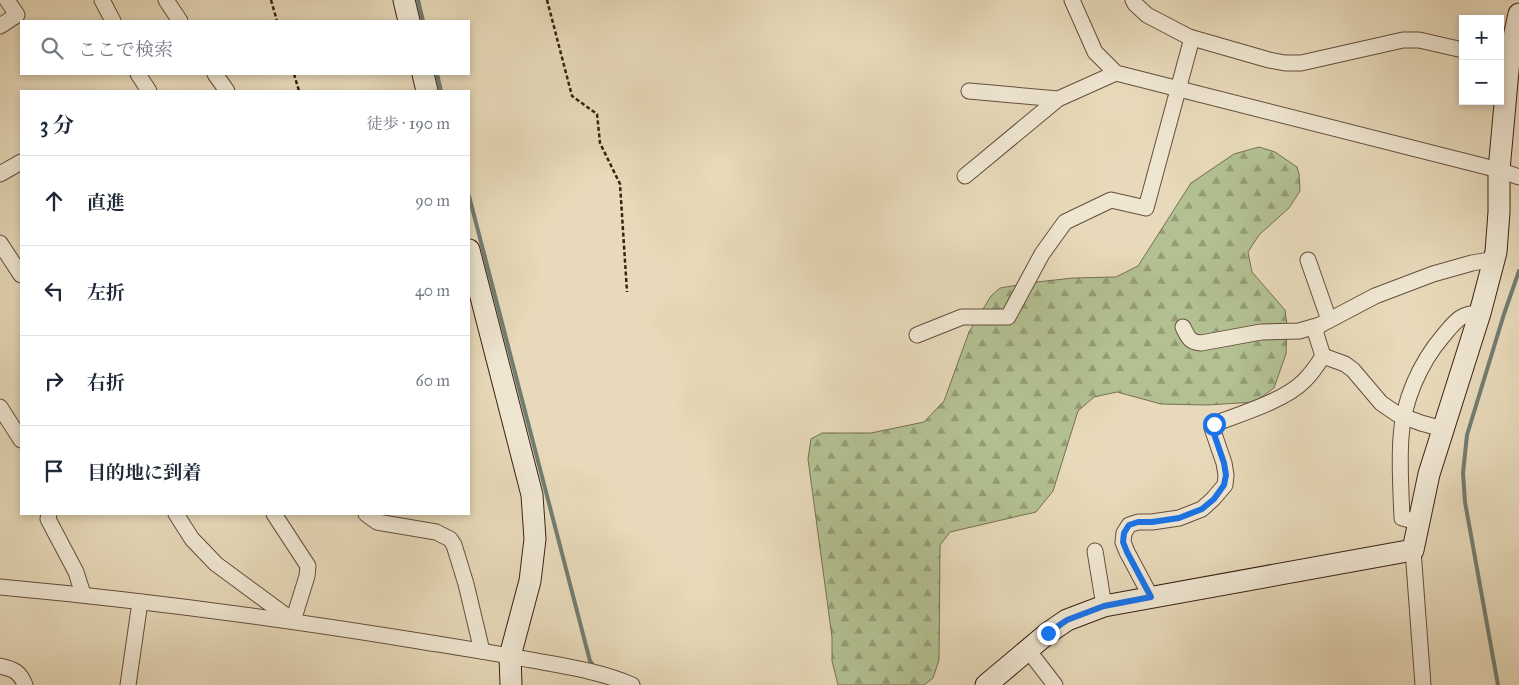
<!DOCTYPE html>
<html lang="ja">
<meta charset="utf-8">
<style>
body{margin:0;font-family:"IM FELL Great Primer","Noto Serif JP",serif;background:#f2f2f3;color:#1f2937}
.controls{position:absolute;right:15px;top:15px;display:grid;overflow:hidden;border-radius:0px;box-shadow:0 2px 8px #0003}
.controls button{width:45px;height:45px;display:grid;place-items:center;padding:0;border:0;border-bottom:1px solid #e0e1e3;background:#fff;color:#1f2937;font:25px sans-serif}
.stop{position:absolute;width:15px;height:15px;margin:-11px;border:4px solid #1a73e8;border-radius:50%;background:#fff}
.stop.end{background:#1a73e8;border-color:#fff;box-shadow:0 1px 5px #0008}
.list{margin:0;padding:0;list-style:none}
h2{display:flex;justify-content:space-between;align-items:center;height:65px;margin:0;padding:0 20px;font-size:21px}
h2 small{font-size:16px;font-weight:400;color:#747a83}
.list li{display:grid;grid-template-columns:32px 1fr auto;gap:15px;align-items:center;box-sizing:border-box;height:90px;padding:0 20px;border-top:1px solid #e0e1e3}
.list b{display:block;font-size:19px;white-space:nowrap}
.list em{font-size:16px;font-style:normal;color:#747a83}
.icon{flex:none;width:28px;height:28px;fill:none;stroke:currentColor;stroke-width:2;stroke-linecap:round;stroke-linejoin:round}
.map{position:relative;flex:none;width:1519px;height:685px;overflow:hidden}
.search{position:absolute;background:#fff;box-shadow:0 2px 8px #0003;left:20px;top:20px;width:450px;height:55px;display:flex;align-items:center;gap:12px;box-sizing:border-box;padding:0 18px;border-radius:0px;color:#747a83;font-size:19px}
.panel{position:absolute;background:#fff;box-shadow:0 2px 8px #0003;left:20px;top:90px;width:450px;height:425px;border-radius:0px}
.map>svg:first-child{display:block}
.forest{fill:url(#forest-firs);stroke:#767052}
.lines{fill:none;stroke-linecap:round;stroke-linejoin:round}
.stream{stroke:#727d71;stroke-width:4}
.street-casing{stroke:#654f3c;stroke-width:17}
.secondary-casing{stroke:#3a2113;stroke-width:23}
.path{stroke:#3a2113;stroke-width:2.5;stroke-dasharray:4 2.5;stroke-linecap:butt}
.street{stroke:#efe6d2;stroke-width:15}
.secondary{stroke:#efe6d2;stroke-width:21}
.route{stroke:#1a73e8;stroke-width:6}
</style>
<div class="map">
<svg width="1519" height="685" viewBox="0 0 1519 685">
<defs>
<pattern id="forest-firs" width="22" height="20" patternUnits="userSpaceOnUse" patternTransform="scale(1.25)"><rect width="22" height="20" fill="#b3c091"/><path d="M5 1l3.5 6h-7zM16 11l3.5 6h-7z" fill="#939c75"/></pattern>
</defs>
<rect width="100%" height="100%" fill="#e7d9b9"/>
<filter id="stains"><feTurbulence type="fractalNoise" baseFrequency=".004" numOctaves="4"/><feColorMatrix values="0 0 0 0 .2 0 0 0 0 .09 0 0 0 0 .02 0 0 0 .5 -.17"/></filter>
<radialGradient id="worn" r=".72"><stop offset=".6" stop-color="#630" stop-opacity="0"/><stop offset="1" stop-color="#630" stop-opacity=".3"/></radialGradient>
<!-- forest -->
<polygon class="forest" points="1259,147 1275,152 1297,167 1299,174 1300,191 1289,208 1259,235 1248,252 1252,272 1285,310 1287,325 1286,354 1274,388 1255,402 1207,405 1161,404 1117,392 1094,397 1078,411 1053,491 1036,512 950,532 940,545 939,660 933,678 924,685 838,685 832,661 832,637 808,459 811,439 822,433 871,433 924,422 944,401 969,332 991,296 1000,288 1037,282 1073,278 1116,277 1138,266 1191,183 1234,154"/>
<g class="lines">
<!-- stream -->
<g class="stream">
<polyline points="418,0 423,21"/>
<polyline points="437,74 441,91"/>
<polyline points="469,196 590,661 595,668"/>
<polyline points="1498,685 1465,502 1463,473 1467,435 1504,314 1519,271"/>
</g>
<!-- street casing -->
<g class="street-casing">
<g id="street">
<polyline points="102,0 113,21"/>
<polyline points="166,0 180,21"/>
<polyline points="1072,0 1095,52 1116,73 1499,170 1519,177"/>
<polyline points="1133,0 1135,4 1147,15 1189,37 1269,60 1285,63 1301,63 1403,40 1419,40 1463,50"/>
<polyline points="0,26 17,15 7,0"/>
<polyline points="138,74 149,91"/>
<polyline points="215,74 227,91"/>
<polyline points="969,91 1058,99"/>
<polyline points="0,174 21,162"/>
<polyline points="965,176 1058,99 1116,73"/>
<polyline points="0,243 21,275"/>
<polyline points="1308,260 1329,320"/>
<path d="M1183,327C1188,337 1189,342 1201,343L1261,332L1299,331L1320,325"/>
<polyline points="917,335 962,317 1008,317 1042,254 1065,222 1111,200 1146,208 1192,38"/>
<polyline points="1323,356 1345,364 1353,370 1381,403 1397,414 1421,423 1443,429"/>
<polyline points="0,407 21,440"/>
<polyline points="49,514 48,519 76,572 83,594"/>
<polyline points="176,514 192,539 216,564 292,620"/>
<polyline points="274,514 308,566 307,576 293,621"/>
<polyline points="366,514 377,522 436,532 450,539 454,545 466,584 482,651"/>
<path d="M1418,522L1402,518C1401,491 1399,464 1401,437C1403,401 1420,363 1443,336C1455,322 1460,313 1480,313"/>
<polyline points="1413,550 1423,685"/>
<polyline points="1095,551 1104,606"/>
<path d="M0,587C142,600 284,619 425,642C462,648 500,654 537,661C570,667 602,672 632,685"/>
<path d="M1151,597L1127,552L1123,542L1124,533L1129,525L1138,522H1152L1179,518L1202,509L1213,499L1225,485L1226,475L1224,463L1212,428L1214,424C1240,414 1284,401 1304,381C1312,373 1318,364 1323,356L1316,334V329L1320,325L1375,296L1433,274L1472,263L1495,259"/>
<polyline points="1028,650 1055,685"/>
<path d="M0,666C14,669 20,672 25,685"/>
<polyline points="128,685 140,602"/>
</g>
</g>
<!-- secondary casing -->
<g class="secondary-casing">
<g id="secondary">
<polyline points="404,0 409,21"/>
<polyline points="423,74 427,91"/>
<polyline points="469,250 532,495 535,539 530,581 510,656 511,685"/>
<polyline points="986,685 1048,633 1067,620 1104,606 1413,550 1429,474 1480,313 1496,252 1499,212 1499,170 1509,60 1519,14"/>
</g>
</g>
<!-- path -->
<g class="path">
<polyline points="271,0 277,21"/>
<polyline points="547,0 572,96 597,114 600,143 620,184 627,292"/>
<polyline points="294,74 299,91"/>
</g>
<!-- street -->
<use href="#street" class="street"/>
<!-- secondary -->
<use href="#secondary" class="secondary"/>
</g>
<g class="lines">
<!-- route -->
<polyline class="route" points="1048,633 1067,620 1104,606 1151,597 1127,552 1123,542 1124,533 1129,525 1138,522 1152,522 1179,518 1202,509 1214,499 1224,485 1226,475 1224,463 1212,428 1214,424"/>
</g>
<rect width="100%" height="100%" filter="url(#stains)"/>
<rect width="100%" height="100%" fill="url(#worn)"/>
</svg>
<div class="controls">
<button>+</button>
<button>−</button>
</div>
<div class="stop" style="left:1214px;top:424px"></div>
<div class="stop end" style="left:1048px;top:633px"></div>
<div class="search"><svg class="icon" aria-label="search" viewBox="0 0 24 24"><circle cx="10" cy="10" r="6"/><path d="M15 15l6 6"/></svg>ここで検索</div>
<section class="panel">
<h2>3 分<small>徒歩 · 190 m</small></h2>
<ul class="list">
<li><svg class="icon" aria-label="ahead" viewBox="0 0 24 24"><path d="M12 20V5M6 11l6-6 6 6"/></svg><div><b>直進</b></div><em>90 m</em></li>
<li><svg class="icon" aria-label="left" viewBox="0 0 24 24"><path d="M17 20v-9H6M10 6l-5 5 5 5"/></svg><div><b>左折</b></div><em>40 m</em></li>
<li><svg class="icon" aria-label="right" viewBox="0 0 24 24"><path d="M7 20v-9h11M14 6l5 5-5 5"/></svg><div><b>右折</b></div><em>60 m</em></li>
<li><svg class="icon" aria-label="arrive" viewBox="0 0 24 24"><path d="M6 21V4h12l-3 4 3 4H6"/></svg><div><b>目的地に到着</b></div></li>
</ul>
</section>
</div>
